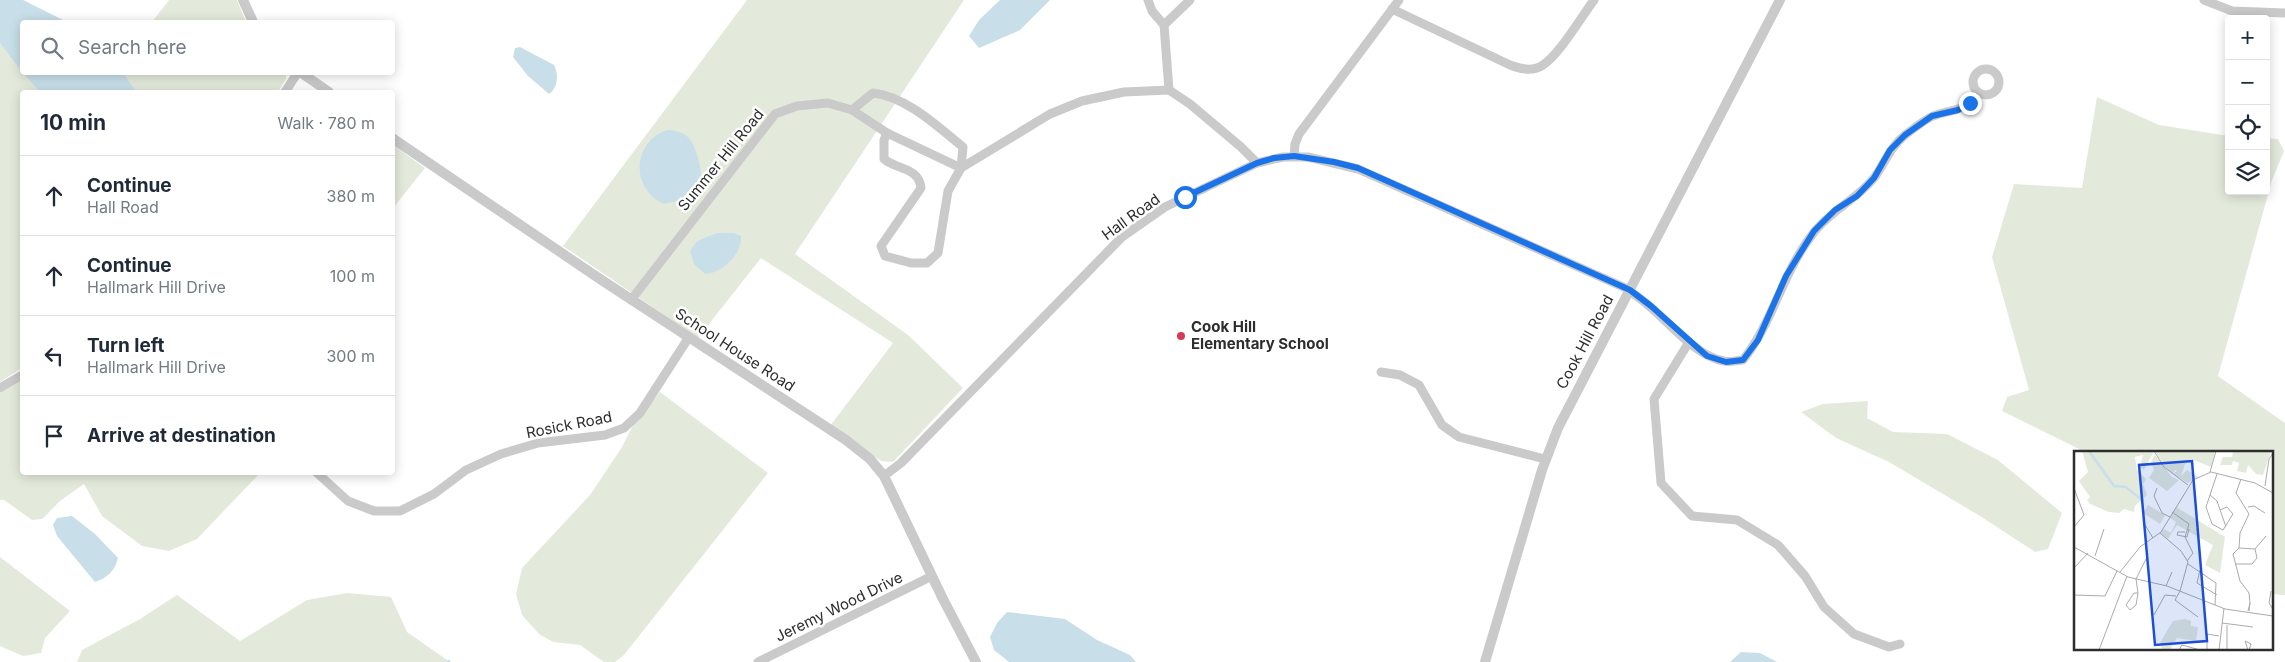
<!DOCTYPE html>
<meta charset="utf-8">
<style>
body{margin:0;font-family:Inter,sans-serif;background:#f6f6f7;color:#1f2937}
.controls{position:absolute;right:15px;top:15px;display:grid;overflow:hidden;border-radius:5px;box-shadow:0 2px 12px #0003}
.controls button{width:45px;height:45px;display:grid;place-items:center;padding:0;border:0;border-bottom:1px solid #e0e1e3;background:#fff;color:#1f2937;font:25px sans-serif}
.stop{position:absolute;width:15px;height:15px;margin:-11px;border:4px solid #1a73e8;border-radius:50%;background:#fff}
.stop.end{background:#1a73e8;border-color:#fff;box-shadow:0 1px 5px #0008}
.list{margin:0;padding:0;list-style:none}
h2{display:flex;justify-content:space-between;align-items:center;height:65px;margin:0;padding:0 20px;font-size:21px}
h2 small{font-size:16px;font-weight:400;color:#747a83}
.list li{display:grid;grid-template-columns:32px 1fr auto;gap:15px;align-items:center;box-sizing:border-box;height:80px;padding:0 20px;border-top:1px solid #e0e1e3}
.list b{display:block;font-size:19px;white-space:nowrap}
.list p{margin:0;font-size:16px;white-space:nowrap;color:#747a83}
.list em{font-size:16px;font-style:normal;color:#747a83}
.icon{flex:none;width:28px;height:28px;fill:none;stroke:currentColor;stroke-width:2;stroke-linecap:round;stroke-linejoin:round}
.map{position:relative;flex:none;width:2285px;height:662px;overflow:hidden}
.search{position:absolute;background:#fff;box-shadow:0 2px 12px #0003;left:20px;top:20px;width:375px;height:55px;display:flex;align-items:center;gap:12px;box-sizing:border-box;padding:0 18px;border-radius:5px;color:#747a83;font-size:19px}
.panel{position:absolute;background:#fff;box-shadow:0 2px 12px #0003;left:20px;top:90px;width:375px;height:385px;border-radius:5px}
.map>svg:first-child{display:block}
.green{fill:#e4eadb}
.water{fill:#c8dfe9}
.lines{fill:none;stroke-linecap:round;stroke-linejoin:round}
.stream{stroke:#c8dfe9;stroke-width:2.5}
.minor{stroke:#cacaca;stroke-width:9}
.tertiary{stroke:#cacaca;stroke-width:10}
.route{stroke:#1a73e8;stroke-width:6}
.poi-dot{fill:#db3853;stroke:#fff;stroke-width:2}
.labels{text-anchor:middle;stroke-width:5;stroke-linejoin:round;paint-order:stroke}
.street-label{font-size:15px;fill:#2d2d2d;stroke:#fff}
.poi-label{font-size:15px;font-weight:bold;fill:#2d2d2d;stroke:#fff;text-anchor:start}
.inset-river{fill:none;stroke:#c8dfe9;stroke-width:2.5}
.inset-road{fill:none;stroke:#ababab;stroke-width:1}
.view{fill:#1d4ed8;fill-opacity:0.15;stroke:#1d4ed8;stroke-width:2.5}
.inset-edge{fill:none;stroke:#2d2d2d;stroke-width:2.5}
</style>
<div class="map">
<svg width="2285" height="662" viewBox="0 0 2285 662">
<rect width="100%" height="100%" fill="#fff"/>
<!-- green -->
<g class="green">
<polygon points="169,0 237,0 246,22 152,22"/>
<polygon points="747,0 964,0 795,254 908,335 963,388 893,462 881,461 830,426 893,343 761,258 698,338 563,246"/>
<polygon points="0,43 40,92 22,92 22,368 0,382"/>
<polygon points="286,72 286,79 278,92 137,92 123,73"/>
<polygon points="2097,97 2159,125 2229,136 2229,191 2266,191 2266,138 2278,139 2284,151 2272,180 2218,376 2285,423 2285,595 2271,594 2271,452 2085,452 2002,411 2007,397 2029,390 1992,257 2014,184 2082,188"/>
<polygon points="393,145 425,168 393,208"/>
<polygon points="22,380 22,472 260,473 197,539 169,551 142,546 102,516 84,484 60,501 42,519 32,520 4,500 0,500 0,393"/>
<polygon points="660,392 768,473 624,655 615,662 604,662 580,645 553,642 539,634 522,615 516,594 522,568 590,495 622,447 632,427"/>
<polygon points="1868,401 1867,418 1893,432 1947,434 1998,460 2062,513 2048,549 2035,552 1980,516 1889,462 1836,438 1801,412 1823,404"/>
<polygon points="0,557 70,611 45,638 41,653 23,656 0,646"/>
<polygon points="347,593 391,597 407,632 450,662 77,662 82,650 140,619 177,595 240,641 307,600"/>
</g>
<!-- water -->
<g class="water">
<polygon points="0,0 23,0 67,22 22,22 22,72 0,43"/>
<polygon points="1000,0 1050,0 1020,30 979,48 969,36 979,20"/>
<path d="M520,47L554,65C559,74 558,88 549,94L528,76L513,57L515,48Z"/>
<polygon points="23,73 123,73 137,92 40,92"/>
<path d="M667,130C675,130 683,132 689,138C698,149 708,188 695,197L664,204C630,189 632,142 667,130Z"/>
<path d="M717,233H734L741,236C743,254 721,274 705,274L694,264L690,251L697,241Z"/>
<path d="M72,516L95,534L118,558C115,571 107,578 95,582L57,536L53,525L57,518Z"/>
<polygon points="1007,612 1065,619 1097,640 1130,655 1136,662 1009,662 994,650 990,637 997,623"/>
<polygon points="1741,652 1760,653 1777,662 1730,662"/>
</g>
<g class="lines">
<!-- stream -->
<polyline class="stream" points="448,662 449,661"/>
<!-- minor -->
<g class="minor">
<polyline points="1148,0 1152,11 1164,25 1169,90"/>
<polyline points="2204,0 2232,11 2285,13"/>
<path d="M1392,9L1510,65C1520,69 1533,72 1543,65C1559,55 1582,16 1594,0"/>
<polyline points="1164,25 1190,0"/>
<circle cx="1986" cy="82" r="13"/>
<polyline points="285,92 298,72"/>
<path d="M852,110L873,93C907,97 937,126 963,147L961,168L948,191L938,253L927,263H911L885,256L881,246L921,188C919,167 897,170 884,159V140L887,133"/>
<polyline points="1294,156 1295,144 1299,134 1399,0"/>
<path d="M1629,291C1661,309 1689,355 1724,361C1730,363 1737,360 1743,360C1774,321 1783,270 1815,231C1832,210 1857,199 1874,178C1885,163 1890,147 1905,135C1913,129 1924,120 1933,116C1954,108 1963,114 1977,92"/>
<polyline points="631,300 775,114 797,106 828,103 852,110 887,133 961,168 1050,114 1082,101 1124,92 1169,90 1190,104 1241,147 1257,163"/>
<polyline points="1689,342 1654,399 1661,483 1692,516 1737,520 1778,545 1805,576 1824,607 1854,634 1889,647 1900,644"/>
<polyline points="1381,372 1400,375 1419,385 1442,425 1459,437 1545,459"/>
<polyline points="0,388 22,375"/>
<polyline points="316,472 348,501 374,511 400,511 434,494 466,470 501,454 538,443 605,435 624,428 640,413 689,337"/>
<polyline points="884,476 901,463 1122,237 1165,207 1257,163 1283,157 1308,157 1358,169 1630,290"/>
<polyline points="758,662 932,576"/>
</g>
<!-- tertiary -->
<g class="tertiary">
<polyline points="243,0 253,22"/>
<polyline points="300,72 329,92"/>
<polyline points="392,138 600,279 846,440 870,459 884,476 943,599 976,662"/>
<polyline points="1485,662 1542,470 1558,428 1780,0"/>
</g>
</g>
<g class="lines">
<!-- route -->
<polyline class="route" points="1185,197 1257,163 1274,158 1294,156 1334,162 1358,168 1385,180 1630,290 1651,306 1707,356 1726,362 1743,360 1758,340 1786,276 1814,231 1835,210 1857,196 1874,178 1890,150 1905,135 1932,116 1958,110 1970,103"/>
</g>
<!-- markers -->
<circle class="poi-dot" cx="1181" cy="336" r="5"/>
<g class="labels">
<!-- street labels -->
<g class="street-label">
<text transform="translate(721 160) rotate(-51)" y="5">Summer Hill Road</text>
<text transform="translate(1131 217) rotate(-36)" y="5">Hall Road</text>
<text transform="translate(1585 342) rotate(-62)" y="5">Cook Hill Road</text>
<text transform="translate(735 350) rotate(33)" y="5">School House Road</text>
<text transform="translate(569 425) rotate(-11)" y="5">Rosick Road</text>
<text transform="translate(839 607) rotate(-26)" y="5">Jeremy Wood Drive</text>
</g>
<!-- poi labels -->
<g class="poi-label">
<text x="1191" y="332">Cook Hill<tspan x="1191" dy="17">Elementary School</tspan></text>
</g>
</g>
<!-- overview -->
<g transform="translate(2074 451)">
<rect width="199" height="199" fill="#fff"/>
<path d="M8,0H80L70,19L66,16L69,4L61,6L63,19L72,28L69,33L73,44L61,55L60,61L50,58L45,62L35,61L16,53L13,49L16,46L5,30L14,21ZM81,0H141L137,16L117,8L111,13L107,25L113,19L125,26L114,32L99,23L103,20L101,19L99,23L89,14ZM156,0H197L189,24L182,23L174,14L172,22L163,20L165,12L159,10L158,14H146L149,6H158L159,1ZM81,4L98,26L105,29L93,40L75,27L80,19L77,11ZM74,54L91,64L86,73L69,62ZM102,56L151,86L146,122L131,114L139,94L103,74L94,88L87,82L90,78L97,82L102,71L96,67ZM111,168L117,170V175L124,176L122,190L103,187L96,199H89L86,192L99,170Z" fill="#e4eadb"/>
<path class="inset-river" d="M15,0L40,35L52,36L69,50"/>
<path class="inset-road" d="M80,0L90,16L114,34M136,21L142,0M143,23L132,56L138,73L149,79L159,63L153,56L146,59M167,28L162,42L175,63L166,82L165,97L159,103L166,130L175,142L176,152M191,35L195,8L199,2M0,37L10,64L0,76M83,37L80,45L88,62L96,66M136,44L143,50L152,76M174,56L180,55L191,62M98,61L115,73L111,86L119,102L113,110M71,74L79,87M111,81H104L103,84L113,86L115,78M86,82L107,100L114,111L106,140M0,96L54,126L93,135L151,158L199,165M181,98L192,85M21,105L30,78M114,113L142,132L141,154M161,113H178L183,107L181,98L165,97M0,117L14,102M126,119L123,132L143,144M46,121L66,96L87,81L119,29L137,21L181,32L199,42M92,135L98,121M106,140L101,149L124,166M197,140L195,152L199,158M60,142H64L62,154L56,159L52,154ZM64,142L62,128L72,108M0,144L31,145L43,120M174,160L176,152L175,160M80,164L91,144L102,145M148,172L179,176M153,174V199M25,199L53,125M105,199L108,194L126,199M133,199V183L145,185M145,199L150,157M174,199L171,190L177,193L175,199"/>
<path class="view" d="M118,10L133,190L81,194L65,14Z"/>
<rect width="199" height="199" class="inset-edge"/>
</g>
</svg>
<div class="controls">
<button>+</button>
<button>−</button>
<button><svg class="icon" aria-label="locate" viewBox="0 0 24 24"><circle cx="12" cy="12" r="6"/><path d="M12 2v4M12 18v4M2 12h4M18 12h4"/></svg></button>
<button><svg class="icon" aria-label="layers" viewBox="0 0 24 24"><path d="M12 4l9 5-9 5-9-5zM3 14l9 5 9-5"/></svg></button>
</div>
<div class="stop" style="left:1185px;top:197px"></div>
<div class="stop end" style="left:1970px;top:103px"></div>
<div class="search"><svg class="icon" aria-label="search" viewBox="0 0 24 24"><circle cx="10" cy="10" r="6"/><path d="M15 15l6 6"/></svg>Search here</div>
<section class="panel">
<h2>10 min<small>Walk · 780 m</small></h2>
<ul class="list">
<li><svg class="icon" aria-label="ahead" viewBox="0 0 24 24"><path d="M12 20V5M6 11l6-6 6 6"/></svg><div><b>Continue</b><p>Hall Road</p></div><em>380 m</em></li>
<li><svg class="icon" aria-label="ahead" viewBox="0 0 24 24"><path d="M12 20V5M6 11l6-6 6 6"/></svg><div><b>Continue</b><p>Hallmark Hill Drive</p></div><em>100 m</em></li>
<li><svg class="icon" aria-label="left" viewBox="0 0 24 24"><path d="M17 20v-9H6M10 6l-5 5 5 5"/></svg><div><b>Turn left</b><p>Hallmark Hill Drive</p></div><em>300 m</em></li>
<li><svg class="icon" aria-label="arrive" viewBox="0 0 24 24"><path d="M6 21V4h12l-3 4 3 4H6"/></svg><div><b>Arrive at destination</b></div></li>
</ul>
</section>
</div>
